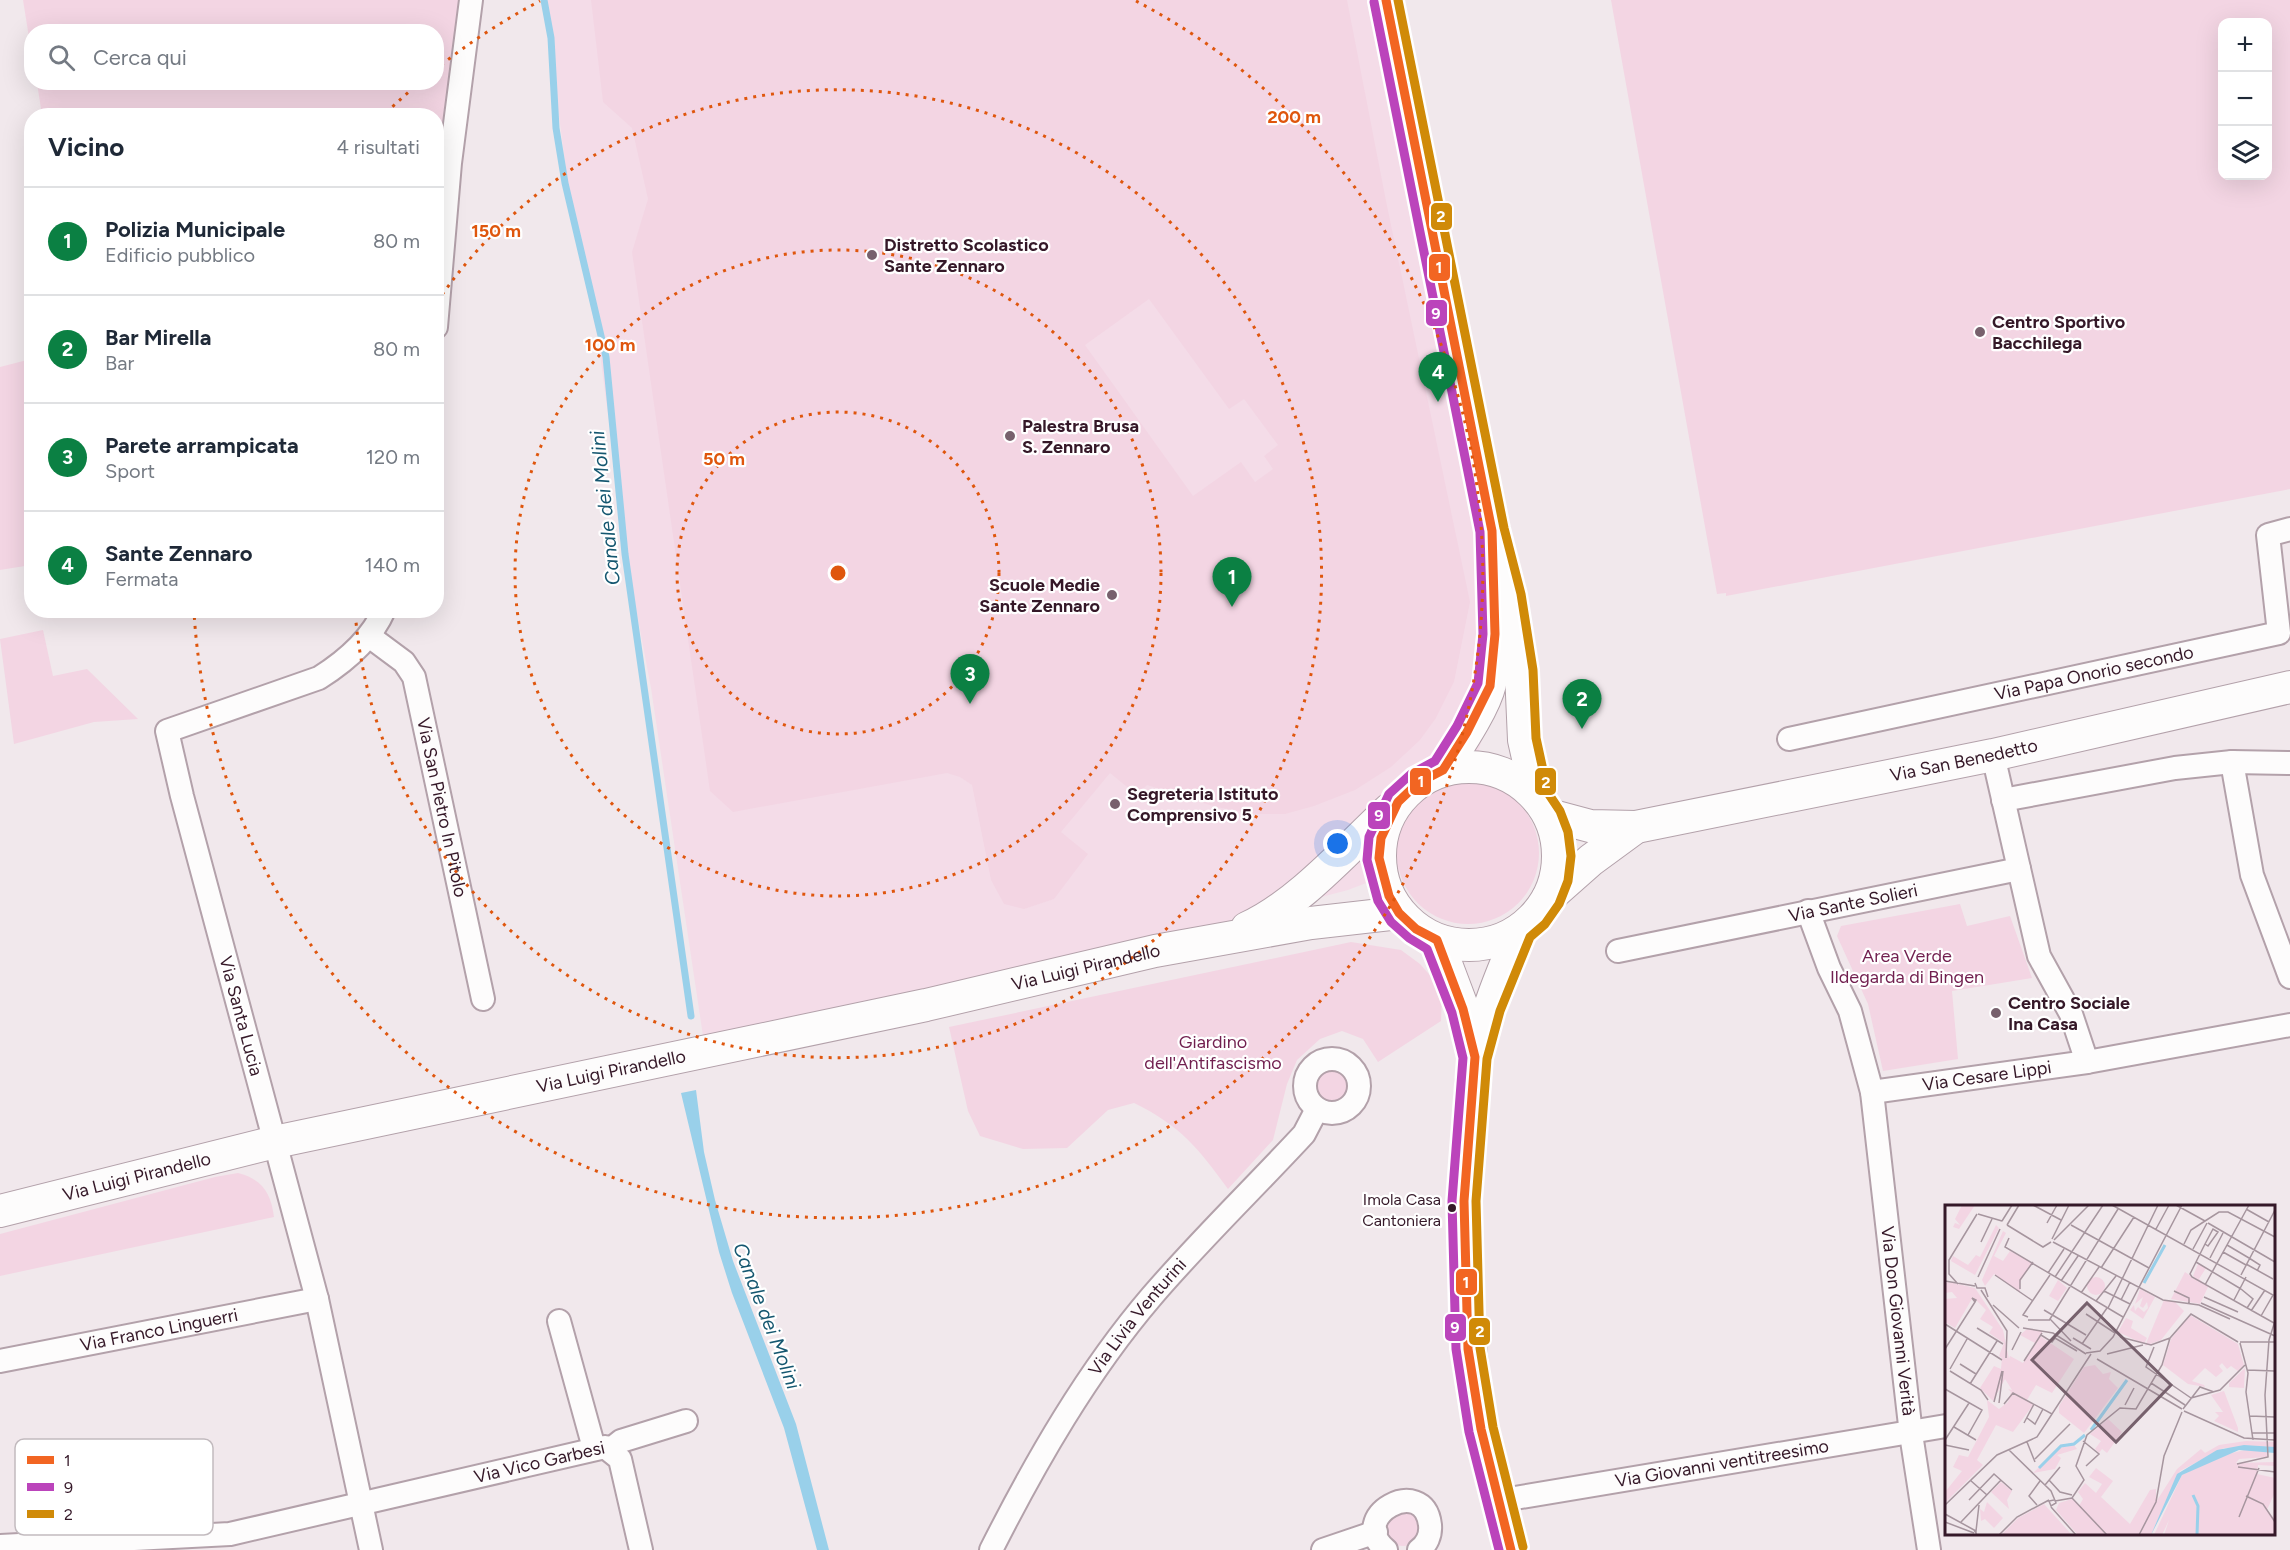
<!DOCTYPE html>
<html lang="it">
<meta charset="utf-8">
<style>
body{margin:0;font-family:Figtree,sans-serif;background:#f6f6f7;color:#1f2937}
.controls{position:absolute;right:18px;top:18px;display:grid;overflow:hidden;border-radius:12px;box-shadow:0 6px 24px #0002}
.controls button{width:54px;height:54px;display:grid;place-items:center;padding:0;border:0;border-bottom:2px solid #e0e1e3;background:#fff;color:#1f2937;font:30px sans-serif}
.you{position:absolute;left:1338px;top:844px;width:21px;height:21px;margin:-15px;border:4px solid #fff;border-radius:50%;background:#1a73e8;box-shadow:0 0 0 9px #1a73e833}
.badge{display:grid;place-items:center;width:39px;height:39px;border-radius:50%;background:#0b8043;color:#fff;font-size:20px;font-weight:700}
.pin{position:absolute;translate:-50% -50px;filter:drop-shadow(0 2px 3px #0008)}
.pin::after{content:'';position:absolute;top:32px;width:21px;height:18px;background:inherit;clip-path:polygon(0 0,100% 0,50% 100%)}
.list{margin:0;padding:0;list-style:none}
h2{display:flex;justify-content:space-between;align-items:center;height:78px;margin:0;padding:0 24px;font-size:26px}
h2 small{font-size:20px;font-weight:400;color:#747a83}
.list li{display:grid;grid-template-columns:39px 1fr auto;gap:18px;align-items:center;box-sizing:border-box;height:108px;padding:0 24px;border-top:2px solid #e0e1e3}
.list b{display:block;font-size:22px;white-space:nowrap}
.list p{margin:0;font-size:20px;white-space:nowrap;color:#747a83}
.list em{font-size:20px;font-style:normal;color:#747a83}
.icon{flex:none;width:33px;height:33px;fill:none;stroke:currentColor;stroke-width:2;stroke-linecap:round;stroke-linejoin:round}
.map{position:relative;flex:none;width:2290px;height:1550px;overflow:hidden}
.search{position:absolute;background:#fff;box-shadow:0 6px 24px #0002;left:24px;top:24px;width:420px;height:66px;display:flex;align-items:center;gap:15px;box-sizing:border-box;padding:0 21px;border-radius:24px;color:#747a83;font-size:22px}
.panel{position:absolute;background:#fff;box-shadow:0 6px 24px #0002;left:24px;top:108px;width:420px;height:510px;border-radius:24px}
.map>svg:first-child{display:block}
.built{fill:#f4dce8}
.green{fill:#f3d5e3;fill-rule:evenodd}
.water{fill:#99d0ea}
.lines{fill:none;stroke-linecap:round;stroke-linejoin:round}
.stream{stroke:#99d0ea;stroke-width:7}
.street-casing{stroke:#b3a1aa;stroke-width:26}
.secondary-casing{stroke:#b3a1aa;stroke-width:34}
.street{stroke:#fdfcfc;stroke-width:22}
.secondary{stroke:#fdfcfc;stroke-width:32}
.bus-1-casing{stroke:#fff;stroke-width:14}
.bus-2-casing{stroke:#fff;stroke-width:14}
.bus-3-casing{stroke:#fff;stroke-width:14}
.bus-1{stroke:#f26522;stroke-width:9}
.bus-2{stroke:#b4b;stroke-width:9}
.bus-3{stroke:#d08a08;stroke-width:9}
.ring{fill:none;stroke:#df560d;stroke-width:3;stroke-dasharray:3 6}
.poi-dot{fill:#77616d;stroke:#fff;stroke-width:2}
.bus-dot{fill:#351828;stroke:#fff;stroke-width:2}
.labels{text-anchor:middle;stroke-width:4.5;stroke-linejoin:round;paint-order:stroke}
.bus-label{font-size:16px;fill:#351828;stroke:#fff;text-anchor:end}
.poi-label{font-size:18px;font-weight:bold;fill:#351828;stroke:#fff;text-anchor:start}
.street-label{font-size:18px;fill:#351828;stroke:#fff}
.park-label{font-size:18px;fill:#711f4f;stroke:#fff}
.water-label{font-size:20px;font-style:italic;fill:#155770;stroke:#fff}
.inset-river{fill:none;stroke:#99d0ea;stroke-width:3}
.inset-road{fill:none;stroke:#a6959e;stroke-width:1.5}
.view{fill:#77616d;fill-opacity:0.15;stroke:#77616d;stroke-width:3}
.inset-edge{fill:none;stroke:#351828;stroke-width:3}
.key{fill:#fff;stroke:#c2babe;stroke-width:1.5}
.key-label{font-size:16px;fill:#351828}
.centre{fill:#df560d;stroke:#fff;stroke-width:3}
.ring-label{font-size:18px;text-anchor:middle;font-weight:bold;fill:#df560d;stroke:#fff;stroke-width:4.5;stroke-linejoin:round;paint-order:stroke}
.line-badge{stroke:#fff;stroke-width:2}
.badge-label{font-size:16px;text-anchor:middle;font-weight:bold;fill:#fff}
</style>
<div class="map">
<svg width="2290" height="1550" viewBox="0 0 2290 1550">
<rect width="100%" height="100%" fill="#f1e8ec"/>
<!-- built -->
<polygon class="built" points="544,0 1379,0 1498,612 1488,713 1455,849 1348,890 1025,975 703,1036 651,688 628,566 598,339 574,232"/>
<!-- green -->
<g class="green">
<polygon points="23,0 461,0 437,168 436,116 42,115 37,83 436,82 436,32 32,32 31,50"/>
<path d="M591,0H1347L1386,201L1470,602L1454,682L1436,718L1420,740L1391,767L1355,790L1314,806L1285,814H1258L1216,807L1147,785L1137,795L1110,773L1061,832L1088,854L1054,899L1024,909L1004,904L991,880L972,785L960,777L947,773L733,812L710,791L632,252L648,199L632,128L603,102ZM1149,299L1229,409L1244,399L1278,445L1264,456L1273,469L1255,482L1241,462L1193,496L1085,345Z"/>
<path d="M1611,0H2290V489L1726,596V593L1717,594ZM2222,22H2268V176H2222Z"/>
<polygon points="31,359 31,565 0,570 0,367"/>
<polygon points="43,630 53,676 87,669 138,719 94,722 14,744 0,639"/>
<circle cx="1468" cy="853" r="71"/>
<polygon points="1960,904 1967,926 2010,916 2032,978 1952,991 1958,1059 1883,1071 1868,1004 1837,936 1841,926"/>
<path d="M1351,942L1401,950L1420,964L1435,981L1442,995L1441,1021L1378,1062L1363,1039L1342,1031L1320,1039L1297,1060L1287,1084L1273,1140L1228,1189C1198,1148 1181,1126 1134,1103L1108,1110L1067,1148L1023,1149L980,1136L968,1111L949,1027Z"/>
<circle cx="1333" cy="1085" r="21"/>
<path d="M238,1173C262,1179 271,1193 274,1217L0,1276V1234L215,1177Z"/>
<circle cx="1403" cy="1529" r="17"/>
</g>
<!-- water -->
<polygon class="water" points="696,1090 704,1152 715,1200 733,1261 796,1424 829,1550 817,1550 784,1428 732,1293 719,1252 681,1093"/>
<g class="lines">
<!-- stream -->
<polyline class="stream" points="544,0 551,38 556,128 565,183 606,357 625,554 691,1016"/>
<!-- street casing -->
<g class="street-casing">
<g id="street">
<polyline points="436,327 450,163 471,0"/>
<path id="s1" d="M369,636L404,662L414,677L483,999"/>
<path id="s2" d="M1789,739L2279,633L2268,535L2290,529"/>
<polyline points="1993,755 2039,956 2071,1014 2087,1062"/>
<polyline points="2232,762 2252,875 2290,977"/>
<polyline points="2003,800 2175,768 2232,762 2290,763"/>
<path id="s3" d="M1808,911L1829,968L1850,1011L1872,1092L1911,1434L1929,1550"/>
<path id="s4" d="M1618,951L2019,869"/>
<circle cx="1332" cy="1086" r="27"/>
<path id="s5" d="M1872,1092L2087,1062L2290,1025"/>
<polyline points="559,1321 594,1448"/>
<path id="s6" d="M0,1361L317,1299"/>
<polyline points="611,1449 621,1441 686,1421"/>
<path id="s7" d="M1497,1501L1946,1426"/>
<path id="s8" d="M0,1546L230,1534L605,1447L620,1459L641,1550"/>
<path d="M371,1550L317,1299L182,796L167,731L319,678C346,661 371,640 384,610"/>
<path id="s9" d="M991,1550C1036,1461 1087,1372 1152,1296C1200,1240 1254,1188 1304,1134L1317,1109"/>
<polyline points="1323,1550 1376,1532"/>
<path d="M1386,1550C1345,1517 1424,1473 1430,1525C1431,1535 1427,1544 1419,1550"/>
</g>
</g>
<!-- secondary casing -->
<g class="secondary-casing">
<g id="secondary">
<polyline points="1386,0 1492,531 1509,596 1521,672 1524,740 1537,798"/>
<circle cx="1469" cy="856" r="89"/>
<path d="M1443,770C1457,748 1484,709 1490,684C1496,657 1495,628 1494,600"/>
<path id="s10" d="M1549,815L1590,826L1636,827L1993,755L2290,687"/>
<polyline points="1548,898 1591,860 1636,827"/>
<path d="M1247,928C1297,906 1350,846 1390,809"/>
<polyline points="1437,940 1463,1009 1475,1056"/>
<path id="s11" d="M0,1211L275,1142L926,1005L1155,951L1311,923L1399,913"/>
<path d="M1511,1550C1470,1411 1457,1285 1469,1141C1471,1113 1469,1082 1476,1054C1486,1011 1503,971 1520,930"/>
</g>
</g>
<!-- street -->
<use href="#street" class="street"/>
<!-- secondary -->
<use href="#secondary" class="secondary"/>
<!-- bus-1 casing -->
<g class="bus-1-casing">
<polyline id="bus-1" points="1386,0 1492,531 1495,634 1490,686 1467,732 1443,770 1418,783 1398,802 1381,838 1379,858 1389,896 1399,913 1416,929 1437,940 1463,1009 1475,1057 1464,1201 1468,1349 1481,1429 1511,1550"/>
</g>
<!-- bus-2 casing -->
<g class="bus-2-casing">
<polyline id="bus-2" points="1374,2 1480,532 1483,634 1478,683 1457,726 1435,761 1411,774 1389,794 1369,837 1367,860 1378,901 1391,922 1409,938 1427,949 1452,1013 1463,1058 1452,1201 1456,1349 1469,1432 1499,1550"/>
</g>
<!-- bus-3 casing -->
<g class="bus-3-casing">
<polyline id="bus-3" points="1398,0 1504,528 1521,594 1533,670 1536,738 1548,793 1560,811 1568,832 1571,856 1568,881 1559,904 1545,924 1530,937 1500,1011 1487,1059 1476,1201 1480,1348 1493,1427 1523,1547"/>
</g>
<!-- bus-1 -->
<use href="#bus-1" class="bus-1"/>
<!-- bus-2 -->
<use href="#bus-2" class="bus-2"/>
<!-- bus-3 -->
<use href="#bus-3" class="bus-3"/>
</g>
<!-- distance rings -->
<g class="ring">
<circle cx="838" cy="573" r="161"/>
<circle cx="838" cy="573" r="323"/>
<path d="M437 302A484 484 0 1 1 355 611"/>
<path d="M386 113A645 645 0 0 1 419 83M441 65A645 645 0 0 1 540 1M1136 1A645 645 0 1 1 194 612"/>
</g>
<!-- markers -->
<g class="poi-dot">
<circle cx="872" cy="255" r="6"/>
<circle cx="1980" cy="332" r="6"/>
<circle cx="1010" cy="436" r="6"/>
<circle cx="1112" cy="595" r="6"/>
<circle cx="1115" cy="804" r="6"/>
<circle cx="1996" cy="1013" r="6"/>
</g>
<circle class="bus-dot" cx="1452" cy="1208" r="5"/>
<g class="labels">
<!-- bus labels -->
<g class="bus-label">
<text x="1441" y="1205">Imola Casa<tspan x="1441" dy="21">Cantoniera</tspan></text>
</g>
<!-- poi labels -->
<g class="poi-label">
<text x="884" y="251">Distretto Scolastico<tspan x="884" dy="21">Sante Zennaro</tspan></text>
<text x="1992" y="328">Centro Sportivo<tspan x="1992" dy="21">Bacchilega</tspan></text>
<text x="1022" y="432">Palestra Brusa<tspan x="1022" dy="21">S. Zennaro</tspan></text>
<text x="1100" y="591" text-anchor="end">Scuole Medie<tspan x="1100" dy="21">Sante Zennaro</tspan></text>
<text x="1127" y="800">Segreteria Istituto<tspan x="1127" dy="21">Comprensivo 5</tspan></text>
<text x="2008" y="1009">Centro Sociale<tspan x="2008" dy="21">Ina Casa</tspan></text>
</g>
<!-- street labels -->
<g class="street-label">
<text dy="6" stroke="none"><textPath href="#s2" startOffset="312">Via Papa Onorio secondo</textPath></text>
<text dy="6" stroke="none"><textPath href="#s10" startOffset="423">Via San Benedetto</textPath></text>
<text dy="6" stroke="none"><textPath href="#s1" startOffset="195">Via San Pietro In Pitolo</textPath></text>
<text dy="6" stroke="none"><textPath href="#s4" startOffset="240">Via Sante Solieri</textPath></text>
<text dy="6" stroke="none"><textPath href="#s11" startOffset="1113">Via Luigi Pirandello</textPath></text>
<text transform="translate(241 1016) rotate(75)" y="6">Via Santa Lucia</text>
<text dy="6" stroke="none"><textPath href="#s11" startOffset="627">Via Luigi Pirandello</textPath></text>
<text dy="6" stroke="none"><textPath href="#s5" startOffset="116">Via Cesare Lippi</textPath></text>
<text dy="6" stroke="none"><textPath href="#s11" startOffset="141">Via Luigi Pirandello</textPath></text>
<text dy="6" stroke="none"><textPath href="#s9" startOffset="276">Via Livia Venturini</textPath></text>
<text dy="6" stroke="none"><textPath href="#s3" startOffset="423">Via Don Giovanni Verità</textPath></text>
<text dy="6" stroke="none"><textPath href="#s6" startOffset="162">Via Franco Linguerri</textPath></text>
<text dy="6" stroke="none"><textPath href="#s8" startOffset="548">Via Vico Garbesi</textPath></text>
<text dy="6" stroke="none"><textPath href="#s7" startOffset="228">Via Giovanni ventitreesimo</textPath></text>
</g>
<!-- park labels -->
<g class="park-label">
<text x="1907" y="962">Area Verde<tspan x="1907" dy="21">Ildegarda di Bingen</tspan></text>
<text x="1213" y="1048">Giardino<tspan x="1213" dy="21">dell'Antifascismo</tspan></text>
</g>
<!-- water labels -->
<g class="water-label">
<text transform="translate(605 508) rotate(-96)" y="7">Canale dei Molini</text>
<text transform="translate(767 1316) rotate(69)" y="7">Canale dei Molini</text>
</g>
</g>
<!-- overview -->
<g transform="translate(1945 1205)">
<rect width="330" height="330" fill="#f1e8ec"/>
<path d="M17,0H30L14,24L8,22L10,18L15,20L10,14ZM51,20L54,23L30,70L6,56L8,51L23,60L31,50L35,52ZM58,26L61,28L49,51L58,56L65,46L87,58L75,77V88L49,69L40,81L37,75ZM253,59L261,63L254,74L263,82L255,99L226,94L240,67L256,78L248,71ZM142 81a9 9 0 1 1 18 0a9 9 0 1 1-18 0ZM113,75L122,83L113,96L104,91ZM4,77L30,83L58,125L64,154L65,151L78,158L90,138L75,130L82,124L98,126L95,131L129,154L107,188L91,180L82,195L88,200L68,227L51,220L32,255L38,260L0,298V287L17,266L8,262L14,250L23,252L44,212L42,195L54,204L63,197L66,187L63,184L67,185L60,174L48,196L35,183L49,161L56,164L57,153L54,151L59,138L44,128L48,122L35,114L41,105L28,92L10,123L0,117V94L12,93L7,87L0,88V78ZM195,84L210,92L198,114L185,105L189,100L190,106L193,102L199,107L203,103L202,97L198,103L195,101L198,92L190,99ZM219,95L230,97L239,106L216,135L200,141ZM245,110L293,139L299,160L293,166L286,161L282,164L277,158L274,161L278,166L271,172L260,163L247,176L259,180L260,182L243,179L218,160L226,134ZM181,113L188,116L186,123L202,133L199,139L173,127ZM150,160L158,169L166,167L164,174L173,183L139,228L114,208V201L139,162ZM300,163L299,183L284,182V178ZM279,186L293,223V227L269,216L274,211L270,207H278L266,190ZM163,214L177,227L162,248L157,244L154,248L150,244L156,236L145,229ZM301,236L330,237V242L279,243L235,266L206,330H133L111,305L114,298L127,294L134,301L138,294L133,287L140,278L151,288L157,279L144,272L151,263L168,276L156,292L185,319L205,285L211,284V297L232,264L256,244L260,248L274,240ZM129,240L132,244L112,250L116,253L110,264L88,268L114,243ZM304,244L322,245V252L294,254L291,258L330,257V261L313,260L312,269L330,273V287L322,305L330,314V330H219L224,315L217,330H209L237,270L275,251ZM56,277L67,286L62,295L64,304L46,287ZM42,297L58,313L49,323L40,314L36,316L35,304L39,307ZM99,299L127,330H56L73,313Z" fill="#f3d5e3"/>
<path d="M299,240L330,242V248L294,245L237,270L206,330L232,269L272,245Z" fill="#99d0ea"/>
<path class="inset-river" d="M199,78L220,40M146,225L182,175M94,263L116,241L129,239L140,230M248,290L253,301L252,330"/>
<path class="inset-road" d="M88,0L116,15M167,0L328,90L316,111M231,0L260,16M301,4L324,17M33,9L57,16M57,16L67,0M260,16L274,7H283L330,32M102,18L112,0M263,18L330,57M62,20L98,42L106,37M62,20L74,0M126,20L204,63M211,24L224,0M64,33L60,42L178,112M107,34L124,0M109,35L144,0M36,37L47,14M108,37L218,95L254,100L285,114M239,39L246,25L260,16M260,39L263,41L273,27L268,24L260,39L245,69L247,72L329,118M282,40L304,53M248,44L262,18M278,47L301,60M265,53L278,28M304,53L315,60L312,66M251,57L296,84M301,59L328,74M156,63L189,12M103,68L119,44M50,70L88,96M296,70L330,5M33,72L55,24M110,72L158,0M0,76L30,81M116,76L133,51M30,78L32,83H40L43,92M13,79L4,69V55L32,9M260,80L304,0M75,84V75L88,57M296,84L308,94L302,103M36,85L62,126L61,153M159,86L185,99M229,86L244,93V98M136,88L154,62M259,92L293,107M176,95L185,77M289,95L301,72M151,96L171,71M256,98L330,131M48,100L74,123M163,103L213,0M99,105L141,130M306,106L320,85M141,109L170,128M83,112L78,110L105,70M83,115H105M0,119L57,155M32,123L58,139M78,123L108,128L141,149M96,130L107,137L110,133L132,146M175,132L206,140L225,133L246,109L293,137M128,133L146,144M126,136L105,114L173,4M295,137H330M295,138L303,168L301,187L308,235M137,139L162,103M209,142L201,162L246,193M0,144L30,97L27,93L31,95L30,97M67,145L76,127M141,148L155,146L168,132L237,0M162,149L198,140M152,154L237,204M79,156L97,128M15,159L31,169M5,164L22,134M302,165L330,166M5,166L36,185L43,195M206,178L240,200M25,179L52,136M0,184L37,205L23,230M246,193L275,185L300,160M49,197L57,166M54,198L58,166M59,199L68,188L107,209L146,149M180,200L189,183M238,204L255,182L269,187M239,206L299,233L330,235M305,211L330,212M82,213L90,219L98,204M79,218L89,199M9,222L31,235M307,228H330M0,235L24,198M138,236L154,249L141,261M82,237L90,257M0,240L24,245M64,245L106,286L111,298L106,301L104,296L109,295M90,254L125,219M292,259L323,252L320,190L324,135L330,116M293,262L330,267M25,275L42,290M104,275L115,287L127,290M100,280L115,262M301,291L318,299L330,317M127,293L162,330M24,295L49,269L67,285M110,296L127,293L139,275L131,261L142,230L175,203L191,204L217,160L225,133M0,300L52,250L92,232L107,209M92,300L84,291L95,276M106,302L131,330M0,309L31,326V328L29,325M294,312L314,263M0,317L29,328M16,317L56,275M31,326L34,300M54,330L72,312L104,295M194,330L211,297L219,251L237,207"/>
<path class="view" d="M142,98L226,180L171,237L87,155Z"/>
<rect width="330" height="330" class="inset-edge"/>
</g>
<!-- legend -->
<rect x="15" y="1439" width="198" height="96" rx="9" class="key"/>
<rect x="27" y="1456" width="27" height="8" fill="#f26522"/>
<rect x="27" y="1483" width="27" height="8" fill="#b4b"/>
<rect x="27" y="1510" width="27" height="8" fill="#d08a08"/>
<g class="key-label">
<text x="64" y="1466">1</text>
<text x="64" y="1493">9</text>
<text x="64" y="1520">2</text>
</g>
<circle cx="838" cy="573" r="9" class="centre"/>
<g class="ring-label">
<text x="1294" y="123">200 m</text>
<text x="496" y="237">150 m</text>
<text x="610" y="351">100 m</text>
<text x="724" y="465">50 m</text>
</g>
<g class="line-badge">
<rect x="1430" y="202" width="23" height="29" rx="6" fill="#d08a08"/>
<rect x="1428" y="253" width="23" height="29" rx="6" fill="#f26522"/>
<rect x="1425" y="299" width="23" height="28" rx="6" fill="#b4b"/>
<rect x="1409" y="767" width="23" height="29" rx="6" fill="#f26522"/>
<rect x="1534" y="767" width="23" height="29" rx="6" fill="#d08a08"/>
<rect x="1367" y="801" width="24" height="29" rx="6" fill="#b4b"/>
<rect x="1455" y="1268" width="23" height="28" rx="6" fill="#f26522"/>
<rect x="1444" y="1313" width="23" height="29" rx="6" fill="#b4b"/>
<rect x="1468" y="1317" width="23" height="29" rx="6" fill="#d08a08"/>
</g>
<g class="badge-label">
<text x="1441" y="222">2</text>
<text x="1439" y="273">1</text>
<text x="1436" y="319">9</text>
<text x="1421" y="787">1</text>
<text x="1546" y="788">2</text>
<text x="1379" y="821">9</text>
<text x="1466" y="1288">1</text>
<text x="1455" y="1333">9</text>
<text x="1480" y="1337">2</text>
</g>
</svg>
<div class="controls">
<button>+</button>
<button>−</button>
<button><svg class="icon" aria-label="layers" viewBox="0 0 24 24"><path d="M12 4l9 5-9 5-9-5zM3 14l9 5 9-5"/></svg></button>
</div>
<div class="you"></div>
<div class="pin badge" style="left:1232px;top:607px">1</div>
<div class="pin badge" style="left:1582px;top:729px">2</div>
<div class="pin badge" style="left:970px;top:704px">3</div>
<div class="pin badge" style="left:1438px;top:402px">4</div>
<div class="search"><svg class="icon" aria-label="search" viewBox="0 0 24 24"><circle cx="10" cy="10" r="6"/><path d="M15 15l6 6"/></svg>Cerca qui</div>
<section class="panel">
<h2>Vicino<small>4 risultati</small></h2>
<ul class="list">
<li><span class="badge">1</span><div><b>Polizia Municipale</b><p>Edificio pubblico</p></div><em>80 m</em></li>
<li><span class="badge">2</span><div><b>Bar Mirella</b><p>Bar</p></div><em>80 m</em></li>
<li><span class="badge">3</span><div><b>Parete arrampicata</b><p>Sport</p></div><em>120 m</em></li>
<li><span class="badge">4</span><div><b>Sante Zennaro</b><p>Fermata</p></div><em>140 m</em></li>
</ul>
</section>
</div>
